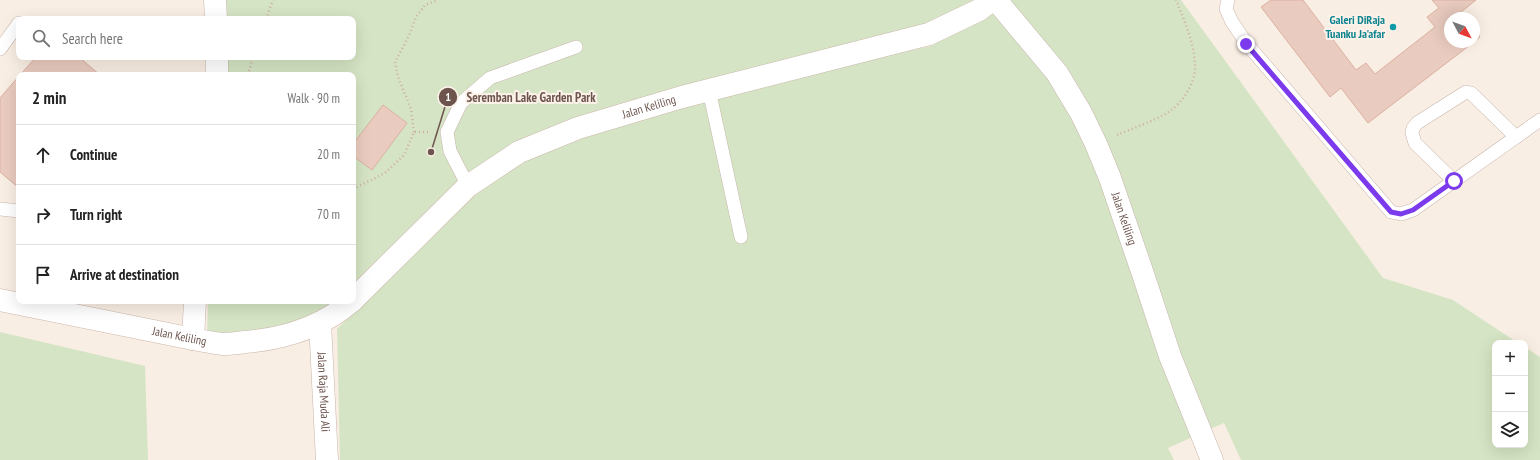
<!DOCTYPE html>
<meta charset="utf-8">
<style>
body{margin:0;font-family:"PT Sans Narrow",sans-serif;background:#f2f2f2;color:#222}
.controls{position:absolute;right:12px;bottom:12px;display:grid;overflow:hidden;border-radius:8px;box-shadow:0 4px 16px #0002}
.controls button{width:36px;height:36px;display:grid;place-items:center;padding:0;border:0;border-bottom:1px solid #e0e0e0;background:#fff;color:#222;font:20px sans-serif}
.compass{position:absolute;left:1444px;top:12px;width:36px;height:36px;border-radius:50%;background:#fff;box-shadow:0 4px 16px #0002;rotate:131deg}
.stop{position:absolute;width:12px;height:12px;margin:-9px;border:3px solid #7c3aed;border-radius:50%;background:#fff}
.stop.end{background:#7c3aed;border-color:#fff;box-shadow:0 1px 4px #0008}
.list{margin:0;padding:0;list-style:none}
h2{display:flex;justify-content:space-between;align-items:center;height:52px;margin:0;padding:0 16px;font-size:17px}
h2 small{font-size:13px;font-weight:400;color:#767676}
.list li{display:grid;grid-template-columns:26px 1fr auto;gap:12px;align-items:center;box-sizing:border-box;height:60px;padding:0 16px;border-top:1px solid #e0e0e0}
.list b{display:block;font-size:15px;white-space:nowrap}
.list em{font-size:13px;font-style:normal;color:#767676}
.icon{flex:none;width:22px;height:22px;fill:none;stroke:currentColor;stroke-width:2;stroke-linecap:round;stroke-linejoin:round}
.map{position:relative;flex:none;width:1540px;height:460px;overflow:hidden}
.search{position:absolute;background:#fff;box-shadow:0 4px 16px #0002;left:16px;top:16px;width:340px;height:44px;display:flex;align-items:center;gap:10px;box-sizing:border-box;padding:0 14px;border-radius:8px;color:#767676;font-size:15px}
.panel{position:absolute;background:#fff;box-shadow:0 4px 16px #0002;left:16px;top:72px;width:340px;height:232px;border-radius:8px}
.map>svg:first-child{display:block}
.green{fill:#d5e4c4}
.building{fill:#eacbbf;stroke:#dbb1a1}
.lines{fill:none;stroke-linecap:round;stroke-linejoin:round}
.lane-casing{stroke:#c8b5ac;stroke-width:14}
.street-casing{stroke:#c8b5ac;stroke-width:23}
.secondary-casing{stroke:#cdb7ac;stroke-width:23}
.path{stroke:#ceafa3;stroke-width:2.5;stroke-dasharray:1 3;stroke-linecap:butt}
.lane{stroke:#fff;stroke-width:13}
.street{stroke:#fff;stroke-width:22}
.secondary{stroke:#fff;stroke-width:22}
.route{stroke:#7c3aed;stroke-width:5}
.culture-dot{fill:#0f9aa8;stroke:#fcf2e9;stroke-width:1.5}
.labels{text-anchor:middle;stroke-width:4;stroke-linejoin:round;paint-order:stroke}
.culture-label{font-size:12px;font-weight:bold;fill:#0d838f;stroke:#fcf2e9;text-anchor:end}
.street-label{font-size:12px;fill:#6d554d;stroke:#fcf2e9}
.leader{fill:none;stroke:#6d554d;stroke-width:1.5}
.callout-dot{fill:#6d554d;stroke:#fcf2e9;stroke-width:1.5}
.mark-label{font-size:12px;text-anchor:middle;font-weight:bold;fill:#fff}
.callout-label{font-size:13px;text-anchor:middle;font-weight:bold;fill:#6d554d;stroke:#fcf2e9;stroke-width:4;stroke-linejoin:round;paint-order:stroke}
</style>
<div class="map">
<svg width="1540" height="460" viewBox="0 0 1540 460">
<rect width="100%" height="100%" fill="#f9eee3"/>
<!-- green -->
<g class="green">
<polygon points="218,0 980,0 930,26 523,144 353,294 353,75 216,75 216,57 353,57 353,19 218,19"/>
<polygon points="1005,0 1181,0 1383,278 1453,300 1518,343 1495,343 1495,445 1525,445 1525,347 1540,357 1540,460 1241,460 1224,423 1168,448 1174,460 340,460 337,329 470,192 521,159 580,133 702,97 931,46 990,12"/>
<polygon points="208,301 346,301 276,332 207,335"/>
<polygon points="0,332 145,366 148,460 0,460"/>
</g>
<!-- building -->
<g class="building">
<polygon points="1271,0 1303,0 1356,70 1366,63 1375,74 1435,27 1427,17 1439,8 1432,0 1476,0 1461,12 1465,18 1450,18 1450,42 1474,42 1368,123 1341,88 1330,97 1261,7"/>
<polygon points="1474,29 1480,37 1474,42"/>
<polygon points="36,57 79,57 100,75 20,75"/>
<polygon points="19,76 19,188 0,172 0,98"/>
<polygon points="383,105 407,123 372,170 353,156 353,144"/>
</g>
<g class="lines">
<!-- lane casing -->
<g class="lane-casing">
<g id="lane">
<polyline points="1228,0 1226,9 1232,22 1247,44 1391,212 1401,214 1413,210 1540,120"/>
<polyline points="0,49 19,23"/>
<polyline points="709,90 741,237"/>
<polyline points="1454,181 1415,143 1412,133 1413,128 1417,123 1466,92 1471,93 1516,137"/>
<polyline points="468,186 450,151 447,132 461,103 490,78 576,47"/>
<polyline points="0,209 19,211"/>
</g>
</g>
<!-- street casing -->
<g class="street-casing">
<g id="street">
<polyline points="215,0 216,19"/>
<path id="s1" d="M996,0L1057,73L1081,113L1096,144L1110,178L1143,274L1170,356L1212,460"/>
<polyline points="217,57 217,75"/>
<path id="s2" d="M320,323L327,460"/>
<polyline points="193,339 195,301"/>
</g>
</g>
<!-- secondary casing -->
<g class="secondary-casing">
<g id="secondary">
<path id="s3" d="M0,300L193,339C203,341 213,343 223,344C230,344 238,343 245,342C283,339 322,327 352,301"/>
<path id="s4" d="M353,300L468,186L519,152L578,128L682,97L929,34L979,10L992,0"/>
</g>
</g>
<!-- path -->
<g class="path">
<polyline points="266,19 273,0"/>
<polyline points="248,75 253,57"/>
<polyline points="414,132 411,109 398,77 395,62 409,36 416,17 425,5 438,0"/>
<path d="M1117,135C1131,129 1154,121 1167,113C1182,104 1196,83 1195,65C1194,42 1184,20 1176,0"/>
<polyline points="353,189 385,173 404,155 414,132 431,132"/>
</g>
<!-- lane -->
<use href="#lane" class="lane"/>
<!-- street -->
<use href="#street" class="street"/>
<!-- secondary -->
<use href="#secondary" class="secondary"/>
</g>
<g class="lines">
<!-- route -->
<polyline class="route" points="1246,44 1391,212 1401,214 1413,210 1454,181"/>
</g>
<!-- markers -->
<circle class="culture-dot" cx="1393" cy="27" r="4"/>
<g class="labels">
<!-- culture labels -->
<g class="culture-label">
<text x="1385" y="24">Galeri DiRaja<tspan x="1385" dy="14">Tuanku Ja'afar</tspan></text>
</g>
<!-- street labels -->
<g class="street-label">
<text dy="4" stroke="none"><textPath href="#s4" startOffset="361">Jalan Keliling</textPath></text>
<text dy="4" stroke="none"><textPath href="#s1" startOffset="256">Jalan Keliling</textPath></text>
<text dy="4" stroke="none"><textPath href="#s3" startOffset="183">Jalan Keliling</textPath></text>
<text dy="4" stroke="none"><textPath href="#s2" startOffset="69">Jalan Raja Muda Ali</textPath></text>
</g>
</g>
<!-- callouts -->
<path class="leader" d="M431 152L448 97"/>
<g class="callout-dot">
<circle cx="431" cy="152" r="4"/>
<circle cx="448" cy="97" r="10"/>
</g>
<g class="mark-label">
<text x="448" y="101">1</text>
</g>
<g class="callout-label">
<text x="531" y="102">Seremban Lake Garden Park</text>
</g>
</svg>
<div class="controls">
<button>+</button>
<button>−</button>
<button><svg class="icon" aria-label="layers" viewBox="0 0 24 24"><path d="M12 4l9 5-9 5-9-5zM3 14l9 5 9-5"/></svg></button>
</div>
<svg class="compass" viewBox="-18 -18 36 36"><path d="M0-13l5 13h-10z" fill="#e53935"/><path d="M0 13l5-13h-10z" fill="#767676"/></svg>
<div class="stop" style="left:1454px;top:181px"></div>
<div class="stop end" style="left:1246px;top:44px"></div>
<div class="search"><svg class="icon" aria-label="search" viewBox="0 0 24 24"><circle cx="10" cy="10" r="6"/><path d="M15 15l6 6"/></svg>Search here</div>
<section class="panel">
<h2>2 min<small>Walk · 90 m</small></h2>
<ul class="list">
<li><svg class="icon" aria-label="ahead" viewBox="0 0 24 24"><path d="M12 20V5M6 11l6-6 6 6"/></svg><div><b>Continue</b></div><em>20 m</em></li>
<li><svg class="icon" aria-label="right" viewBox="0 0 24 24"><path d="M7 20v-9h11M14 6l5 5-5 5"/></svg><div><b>Turn right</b></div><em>70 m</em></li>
<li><svg class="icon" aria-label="arrive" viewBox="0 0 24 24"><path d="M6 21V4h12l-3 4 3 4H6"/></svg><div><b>Arrive at destination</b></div></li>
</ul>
</section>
</div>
